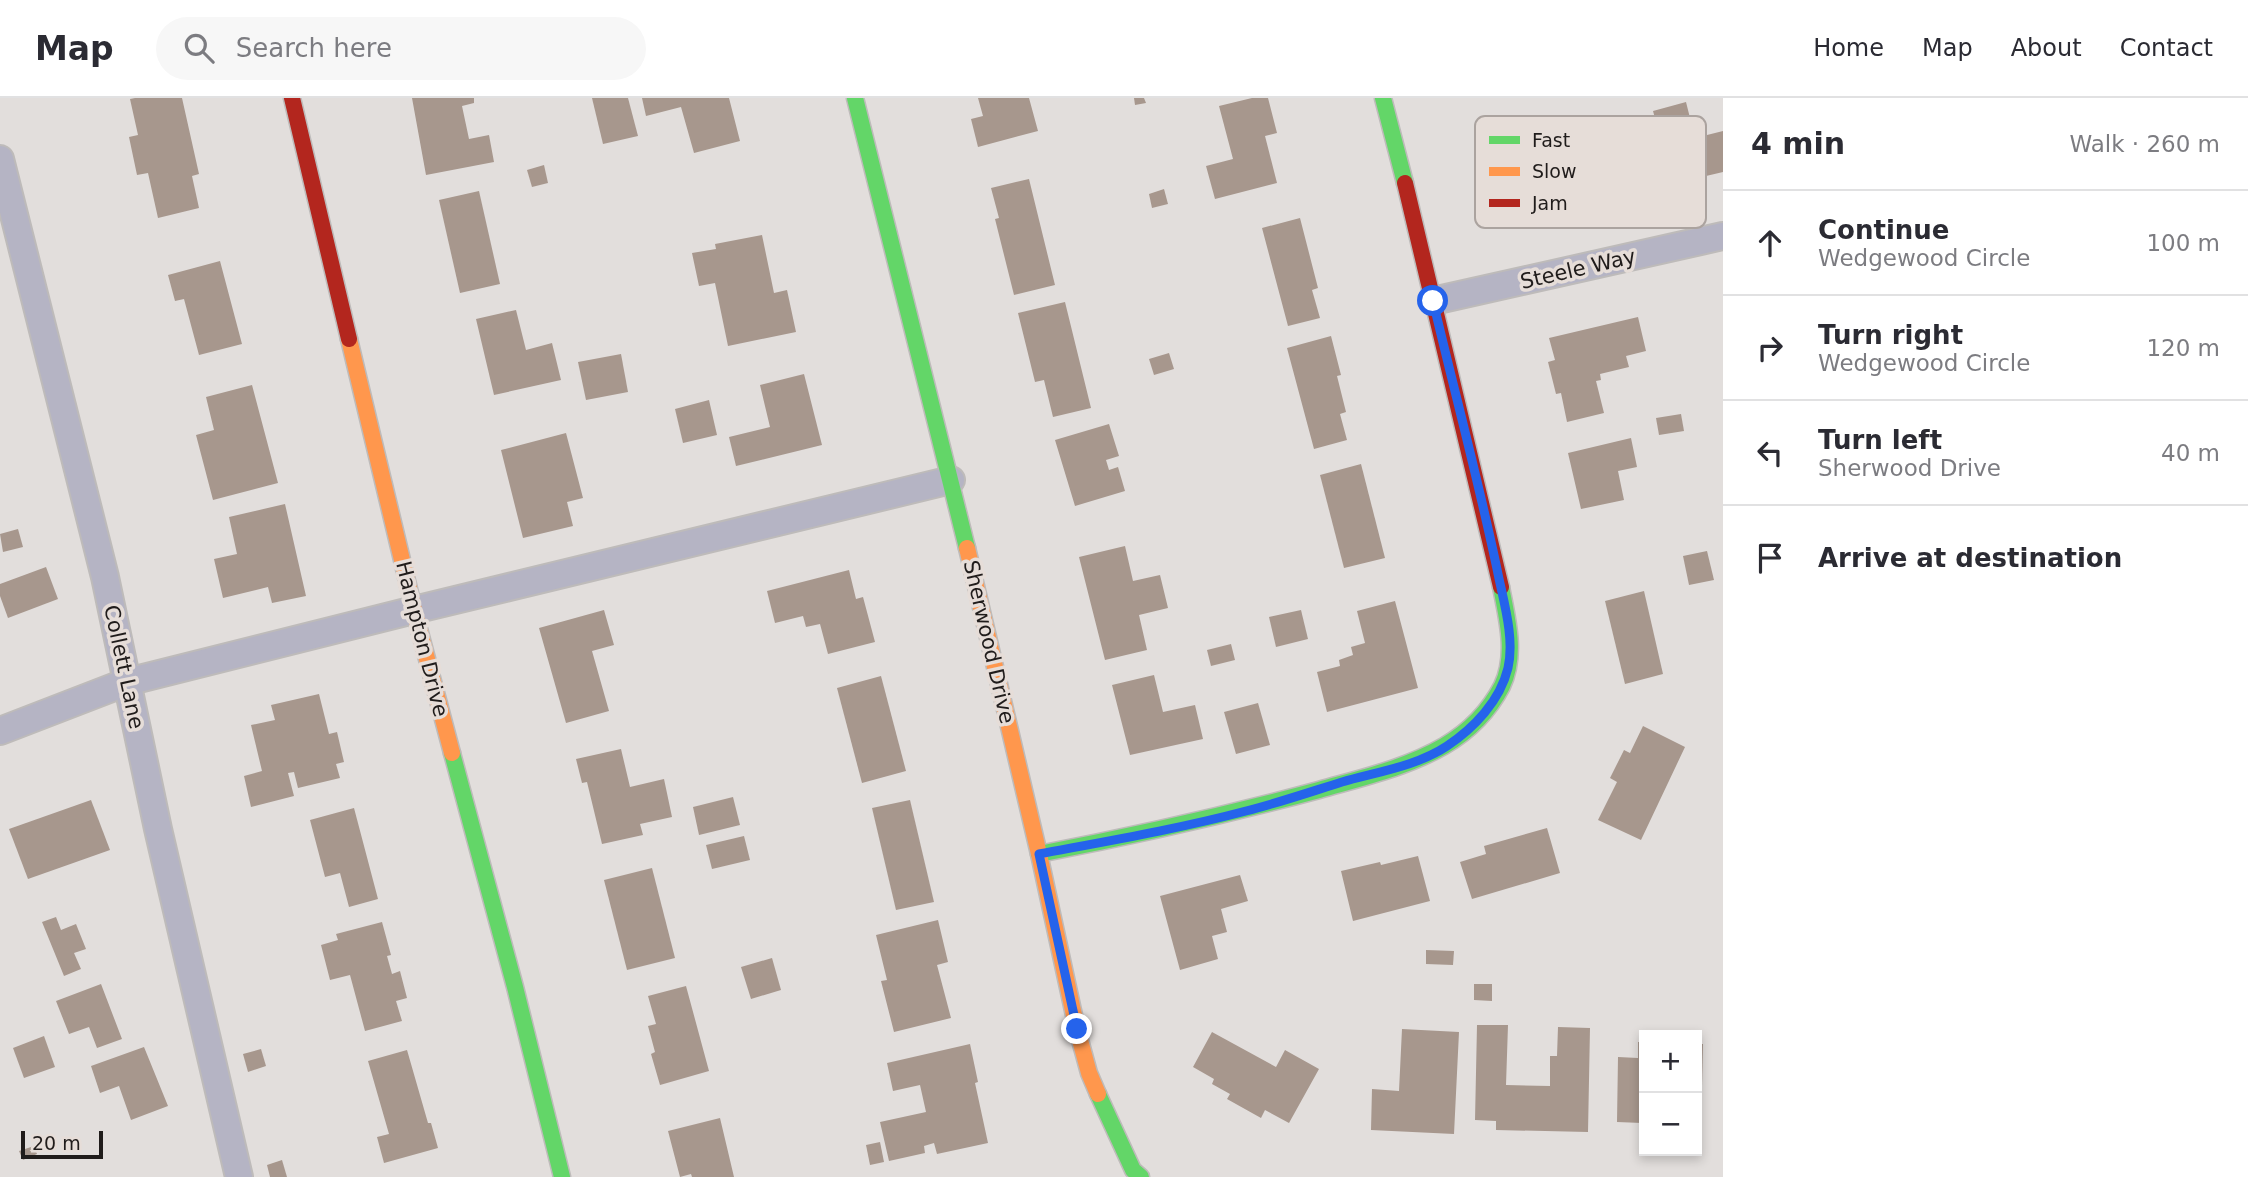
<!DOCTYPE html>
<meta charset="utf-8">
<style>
body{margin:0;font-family:"DejaVu Sans",sans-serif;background:#f7f7f7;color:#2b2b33}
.controls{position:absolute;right:21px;bottom:21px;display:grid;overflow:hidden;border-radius:0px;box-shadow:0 4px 10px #0003}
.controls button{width:63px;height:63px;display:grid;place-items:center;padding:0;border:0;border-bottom:2px solid #e1e1e2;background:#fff;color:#2b2b33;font:35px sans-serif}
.scale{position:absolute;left:21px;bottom:18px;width:82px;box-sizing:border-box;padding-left:7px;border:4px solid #201c1b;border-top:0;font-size:19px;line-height:24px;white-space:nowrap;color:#201c1b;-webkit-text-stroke:5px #e6ddd8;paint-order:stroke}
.stop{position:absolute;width:21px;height:21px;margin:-16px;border:5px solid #2563eb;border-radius:50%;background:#fff}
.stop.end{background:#2563eb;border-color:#fff;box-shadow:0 2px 7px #0008}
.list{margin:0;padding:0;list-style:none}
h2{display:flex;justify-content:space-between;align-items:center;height:91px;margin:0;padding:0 28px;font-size:30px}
h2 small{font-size:23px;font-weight:400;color:#7c7c81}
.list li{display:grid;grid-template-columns:46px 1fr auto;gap:21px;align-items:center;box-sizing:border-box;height:105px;padding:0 28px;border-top:2px solid #e1e1e2}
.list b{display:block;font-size:26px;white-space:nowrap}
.list p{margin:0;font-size:23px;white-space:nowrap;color:#7c7c81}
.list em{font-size:23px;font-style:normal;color:#7c7c81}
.icon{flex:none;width:38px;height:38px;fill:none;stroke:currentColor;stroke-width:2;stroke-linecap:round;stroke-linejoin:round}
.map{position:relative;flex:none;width:1723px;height:1079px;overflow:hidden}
header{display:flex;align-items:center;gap:42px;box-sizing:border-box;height:98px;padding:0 35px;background:#fff;border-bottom:2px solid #e1e1e2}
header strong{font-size:33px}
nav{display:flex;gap:38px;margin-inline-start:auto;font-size:24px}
.search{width:490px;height:63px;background:#f7f7f7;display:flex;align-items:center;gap:18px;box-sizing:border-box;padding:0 24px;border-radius:38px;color:#7c7c81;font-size:26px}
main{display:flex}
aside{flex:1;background:#fff}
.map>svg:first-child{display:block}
.building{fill:#a7978d}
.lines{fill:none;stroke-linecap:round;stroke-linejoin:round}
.street-casing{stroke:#bebbba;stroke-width:30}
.fast-casing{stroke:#bebbba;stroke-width:19}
.slow-casing{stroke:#bebbba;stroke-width:19}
.jam-casing{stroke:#bebbba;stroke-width:19}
.street{stroke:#b5b4c4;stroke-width:26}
.fast{stroke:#63d668;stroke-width:16}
.slow{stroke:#ff974d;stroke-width:16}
.jam{stroke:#b3261e;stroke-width:16}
.route{stroke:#2563eb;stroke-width:9}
.labels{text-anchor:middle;stroke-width:7;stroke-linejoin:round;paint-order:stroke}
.street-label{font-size:21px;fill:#201c1b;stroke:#e6ddd8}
.key{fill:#e6ddd8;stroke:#aba39f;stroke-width:2}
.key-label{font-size:19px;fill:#201c1b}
</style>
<header>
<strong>Map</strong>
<div class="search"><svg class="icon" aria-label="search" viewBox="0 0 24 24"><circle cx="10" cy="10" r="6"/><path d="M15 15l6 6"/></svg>Search here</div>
<nav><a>Home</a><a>Map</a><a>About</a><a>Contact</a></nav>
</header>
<main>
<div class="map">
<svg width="1723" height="1079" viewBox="0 0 1723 1079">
<rect width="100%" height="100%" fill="#e2dedc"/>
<!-- building -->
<g class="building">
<polygon points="135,0 182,0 199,76 192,78 199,110 158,120 148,75 137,77 129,39 138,37 130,1"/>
<polygon points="412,0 474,0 474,5 462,8 469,41 489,37 494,64 426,77"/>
<polygon points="592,0 628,0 638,38 603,46"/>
<polygon points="642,0 729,0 740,43 694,55 681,9 646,18"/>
<polygon points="978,0 1029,0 1038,33 978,49 971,21 983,18"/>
<polygon points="1134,0 1144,0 1146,5 1135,7"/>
<polygon points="1252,0 1268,0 1277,35 1265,38 1277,85 1215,101 1206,68 1233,61 1219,8"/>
<polygon points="1686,4 1695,40 1723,33 1723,74 1706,78 1697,44 1664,53 1653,13"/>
<polygon points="544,67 548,85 532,89 527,72"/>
<polygon points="1029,81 1055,187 1014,197 995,121 999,120 991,90"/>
<polygon points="1164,91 1168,106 1152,110 1149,96"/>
<polygon points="479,93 500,186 460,195 439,102"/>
<polygon points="1300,120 1318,190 1312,192 1320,220 1288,228 1262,130"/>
<polygon points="762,137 774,195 787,192 796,234 728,248 715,185 699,188 692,155 716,151 715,146"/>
<polygon points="220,163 242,246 199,257 184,201 175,203 168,177"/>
<polygon points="1065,204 1091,310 1053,319 1044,282 1035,284 1018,215"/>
<polygon points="516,212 526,252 552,245 561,282 494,297 476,221"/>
<polygon points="1638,219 1646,253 1626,258 1629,269 1600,276 1601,282 1596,283 1604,315 1567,324 1561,295 1556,296 1548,264 1555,262 1549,240"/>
<polygon points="1331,238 1341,277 1337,278 1346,314 1340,316 1347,342 1314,351 1287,250"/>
<polygon points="1169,255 1174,271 1154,277 1149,261"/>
<polygon points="621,256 628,294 586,302 578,264"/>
<polygon points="804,276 822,347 736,368 729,339 770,329 760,287"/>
<polygon points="252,287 278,385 213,402 196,337 214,332 206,299"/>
<polygon points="709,302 717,337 683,345 675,311"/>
<polygon points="1681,316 1684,333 1659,337 1656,320"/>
<polygon points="1109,326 1119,358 1106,362 1109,372 1118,369 1125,393 1075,408 1055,342"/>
<polygon points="566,335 583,400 567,404 573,428 523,440 501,352"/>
<polygon points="1631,340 1637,369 1618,373 1624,402 1581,411 1568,355"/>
<polygon points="1361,366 1385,460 1344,470 1320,377"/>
<polygon points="285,406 306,498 272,505 268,489 223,500 214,461 237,456 229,419"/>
<polygon points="18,431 23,449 3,454 0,436"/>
<polygon points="1125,448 1133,483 1160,477 1168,510 1139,517 1147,552 1105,562 1079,459"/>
<polygon points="1707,453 1714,482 1689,487 1683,458"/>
<polygon points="46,469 58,501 8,520 0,498 0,486"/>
<polygon points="849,472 856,501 863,499 875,544 828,556 820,526 806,529 803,518 775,525 767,493"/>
<polygon points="1644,493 1663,576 1625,586 1605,503"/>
<polygon points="1395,503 1418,590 1327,614 1317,574 1340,568 1339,562 1353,557 1351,549 1365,545 1357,513"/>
<polygon points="604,512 614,547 592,553 609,613 566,625 539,530"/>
<polygon points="1301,512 1308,541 1276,549 1269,519"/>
<polygon points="1231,546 1235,562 1211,568 1207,552"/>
<polygon points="1154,577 1163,614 1195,607 1203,641 1130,657 1112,587"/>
<polygon points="881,578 906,673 862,685 837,590"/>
<polygon points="319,596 329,636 337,634 344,664 336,666 340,680 298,690 294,674 288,675 294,698 251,709 244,678 262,673 251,627 275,622 271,607"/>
<polygon points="1258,605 1270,647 1236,656 1224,614"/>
<polygon points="1643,628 1685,649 1641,742 1598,722 1617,684 1610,680 1624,652 1630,655"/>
<polygon points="621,651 630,689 664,681 672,719 640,726 643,737 602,746 587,684 582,685 576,661"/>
<polygon points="733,699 740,727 699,737 693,709"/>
<polygon points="91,702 110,752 28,781 9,731"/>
<polygon points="910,702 934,804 896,812 872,710"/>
<polygon points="354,710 378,801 349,809 340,775 325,779 310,722"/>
<polygon points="1547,730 1560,775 1472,801 1460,764 1486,756 1484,748"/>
<polygon points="744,738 750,762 712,771 706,747"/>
<polygon points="1418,758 1430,803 1353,823 1341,773 1380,764 1381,767"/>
<polygon points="652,770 675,860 627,872 604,782"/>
<polygon points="1240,777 1248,803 1221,811 1227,834 1212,838 1218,861 1180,872 1160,798"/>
<polygon points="56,819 61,832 76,826 86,851 74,855 81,871 64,878 42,824"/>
<polygon points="938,822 948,864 937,867 951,920 894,934 881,883 887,882 876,837"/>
<polygon points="382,824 391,857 387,858 392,876 400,873 407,900 396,903 402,923 365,933 350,877 330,882 321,847 338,842 336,836"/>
<polygon points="1426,852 1454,853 1453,867 1426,866"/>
<polygon points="772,860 781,892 751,901 741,869"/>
<polygon points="101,886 122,941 97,950 89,929 69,936 56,903"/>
<polygon points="1474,886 1492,886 1492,903 1474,902"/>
<polygon points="686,888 709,973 660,987 651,956 655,954 648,928 656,926 648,898"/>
<polygon points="1477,927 1508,927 1506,987 1550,988 1550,958 1557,958 1558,929 1590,930 1588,1034 1496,1032 1496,1023 1475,1022"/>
<polygon points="1402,931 1459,934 1454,1036 1371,1032 1372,991 1399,993"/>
<polygon points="1212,934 1276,969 1285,952 1319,971 1289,1025 1265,1012 1261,1020 1227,1001 1230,996 1212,986 1214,981 1193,969"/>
<polygon points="44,938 55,969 24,980 13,950"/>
<polygon points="1638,944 1644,944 1644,1019 1642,1019 1642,1025 1617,1024 1618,959 1638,960"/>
<polygon points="970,946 978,984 975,985 988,1045 937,1056 934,1045 924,1048 925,1055 889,1063 880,1024 926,1014 920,987 893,993 887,965"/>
<polygon points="1697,946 1703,946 1701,1029 1697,1029"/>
<polygon points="144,949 168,1008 131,1022 119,988 100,995 91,968"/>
<polygon points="261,951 266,968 248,974 243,956"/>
<polygon points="407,952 428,1025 431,1025 438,1050 384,1065 377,1039 389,1036 368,963"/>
<polygon points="720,1020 734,1079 692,1079 691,1076 680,1079 668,1033"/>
<polygon points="880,1044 884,1064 870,1067 866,1047"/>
<polygon points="34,1048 37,1056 23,1062 19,1053"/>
<polygon points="282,1062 287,1079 270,1079 267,1067"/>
</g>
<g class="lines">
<!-- street casing -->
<g class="street-casing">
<g id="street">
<polyline points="0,61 105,479 158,731 239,1079"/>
<polyline points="1433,203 1723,138"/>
<polyline points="0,633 127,584 414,512 951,382"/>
</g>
</g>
<!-- fast casing -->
<g class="fast-casing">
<g id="fast">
<polyline points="855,0 967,450"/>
<polyline points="1383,0 1405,85"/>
<polyline points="452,655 515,889 562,1079"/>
<path d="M1039,756C1133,738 1226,717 1319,692C1361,680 1406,670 1444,648C1468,634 1489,613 1502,588C1517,557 1507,520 1501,489"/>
<polyline points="1098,996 1133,1072 1141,1079"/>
</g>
</g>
<!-- slow casing -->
<g class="slow-casing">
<g id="slow">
<polyline points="349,241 414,512 452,655"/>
<polyline points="967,450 1039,756 1077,931 1089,975 1098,996"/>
</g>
</g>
<!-- jam casing -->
<g class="jam-casing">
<g id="jam">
<polyline points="292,0 349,241"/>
<polyline points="1405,85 1501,489"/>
</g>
</g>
<!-- street -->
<use href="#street" class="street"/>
<!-- fast -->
<use href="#fast" class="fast"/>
<!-- slow -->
<use href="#slow" class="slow"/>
<!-- jam -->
<use href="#jam" class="jam"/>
</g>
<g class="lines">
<!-- route -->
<path class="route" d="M1077,931L1039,756C1108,743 1178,731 1246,713C1278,705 1310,694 1342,684C1377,674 1417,668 1447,648C1474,630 1500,603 1508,570C1515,539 1503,502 1497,471C1478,381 1454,292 1433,203"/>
</g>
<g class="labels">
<!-- street labels -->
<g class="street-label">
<text transform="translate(1578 171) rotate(-13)" y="7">Steele Way</text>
<text transform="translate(422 541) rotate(76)" y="7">Hampton Drive</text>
<text transform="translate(989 544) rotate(77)" y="7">Sherwood Drive</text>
<text transform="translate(124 569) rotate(78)" y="7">Collett Lane</text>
</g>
</g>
<!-- legend -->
<rect x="1475" y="18" width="231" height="112" rx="10" class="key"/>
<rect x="1489" y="38" width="31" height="8" fill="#63d668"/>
<rect x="1489" y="69" width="31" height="9" fill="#ff974d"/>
<rect x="1489" y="101" width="31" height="8" fill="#b3261e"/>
<g class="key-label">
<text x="1532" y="49">Fast</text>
<text x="1532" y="80">Slow</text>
<text x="1532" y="112">Jam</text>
</g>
</svg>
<div class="controls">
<button>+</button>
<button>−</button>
</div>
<div class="scale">20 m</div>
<div class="stop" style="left:1433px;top:203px"></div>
<div class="stop end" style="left:1077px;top:931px"></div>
</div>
<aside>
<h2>4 min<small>Walk · 260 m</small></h2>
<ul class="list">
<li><svg class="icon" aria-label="ahead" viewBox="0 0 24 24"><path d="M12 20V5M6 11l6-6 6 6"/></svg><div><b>Continue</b><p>Wedgewood Circle</p></div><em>100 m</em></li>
<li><svg class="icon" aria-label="right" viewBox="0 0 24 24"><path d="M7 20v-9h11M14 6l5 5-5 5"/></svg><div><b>Turn right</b><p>Wedgewood Circle</p></div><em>120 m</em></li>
<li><svg class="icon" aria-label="left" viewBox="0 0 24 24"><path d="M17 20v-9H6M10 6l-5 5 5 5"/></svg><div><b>Turn left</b><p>Sherwood Drive</p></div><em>40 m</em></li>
<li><svg class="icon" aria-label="arrive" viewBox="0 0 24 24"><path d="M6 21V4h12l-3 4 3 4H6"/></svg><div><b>Arrive at destination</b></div></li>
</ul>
</aside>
</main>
